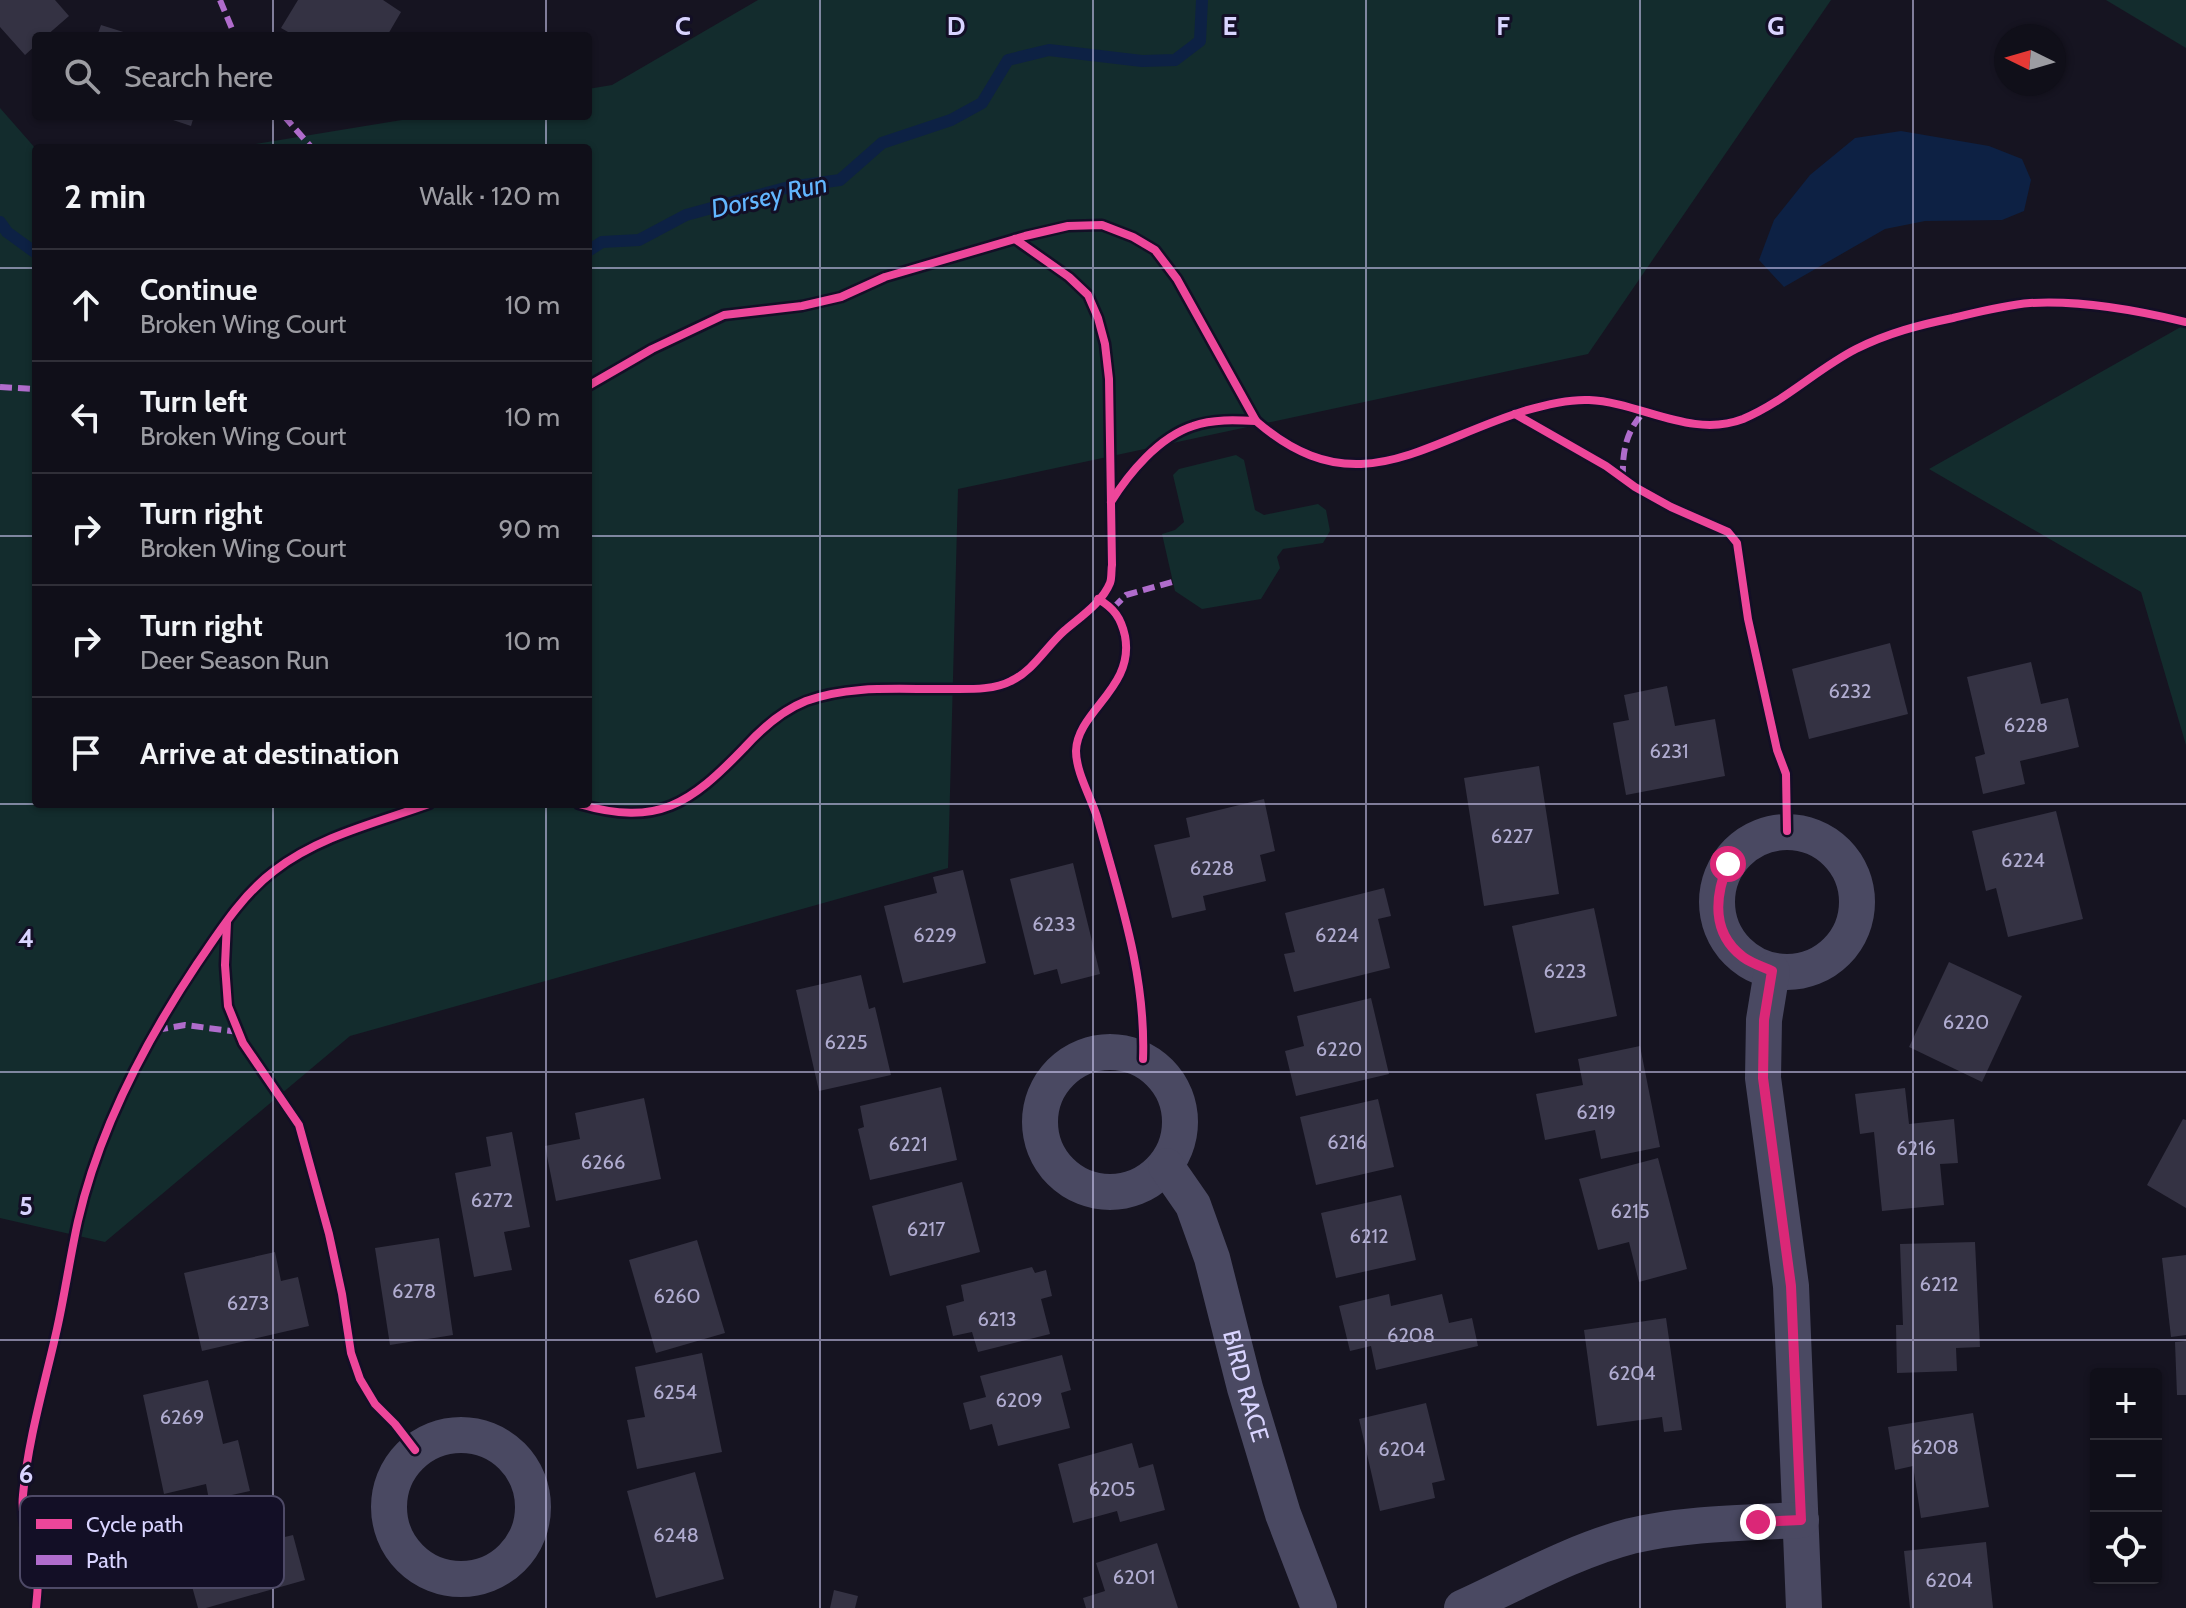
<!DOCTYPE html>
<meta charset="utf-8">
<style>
body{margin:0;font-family:Cabin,sans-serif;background:#1e1d26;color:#f1f3f6}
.controls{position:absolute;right:24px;bottom:24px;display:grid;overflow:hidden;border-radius:8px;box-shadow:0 2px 6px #0004}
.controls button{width:72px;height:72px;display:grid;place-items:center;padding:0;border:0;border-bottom:2px solid #302f38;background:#100f19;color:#f1f3f6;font:40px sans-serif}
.compass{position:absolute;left:1994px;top:24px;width:72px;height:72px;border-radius:50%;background:#100f19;box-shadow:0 2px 6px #0004;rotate:275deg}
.stop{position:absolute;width:24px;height:24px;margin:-18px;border:6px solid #db2777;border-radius:50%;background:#fff}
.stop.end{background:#db2777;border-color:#fff;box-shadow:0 2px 8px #0008}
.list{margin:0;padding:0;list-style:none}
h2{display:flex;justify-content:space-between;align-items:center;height:104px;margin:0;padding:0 32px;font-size:34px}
h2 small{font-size:26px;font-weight:400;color:#9c9ca2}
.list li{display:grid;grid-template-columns:52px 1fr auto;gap:24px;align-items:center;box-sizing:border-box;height:112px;padding:0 32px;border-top:2px solid #302f38}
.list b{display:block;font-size:30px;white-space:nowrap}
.list p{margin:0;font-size:26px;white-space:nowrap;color:#9c9ca2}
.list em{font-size:26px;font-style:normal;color:#9c9ca2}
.icon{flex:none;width:44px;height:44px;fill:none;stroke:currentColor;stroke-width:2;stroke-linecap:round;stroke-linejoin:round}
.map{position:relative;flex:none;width:2186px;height:1608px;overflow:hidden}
.search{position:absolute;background:#100f19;box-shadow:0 2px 6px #0004;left:32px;top:32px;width:560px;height:88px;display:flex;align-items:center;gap:20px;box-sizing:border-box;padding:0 28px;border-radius:8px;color:#9c9ca2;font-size:30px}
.panel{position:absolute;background:#100f19;box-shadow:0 2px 6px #0004;left:32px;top:144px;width:560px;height:664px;border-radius:8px}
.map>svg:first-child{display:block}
.green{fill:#132c2d}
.water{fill:#0d2144}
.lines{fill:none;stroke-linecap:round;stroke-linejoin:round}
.stream{stroke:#0d2144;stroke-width:12}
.building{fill:#343243}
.minor{stroke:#4a4962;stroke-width:36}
.quiet{stroke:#b06ccc;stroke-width:6;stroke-dasharray:12 6;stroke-linecap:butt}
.cycleway-casing{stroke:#130f26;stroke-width:13}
.cycleway{stroke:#ed469a;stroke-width:8}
.route{stroke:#db2777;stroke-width:10}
.grid{fill:none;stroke:#d9d4ff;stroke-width:2;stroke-opacity:0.55}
.labels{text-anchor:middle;stroke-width:6;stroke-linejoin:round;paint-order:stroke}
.number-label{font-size:20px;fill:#b0acd0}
.street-label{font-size:24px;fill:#d9d4ff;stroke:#130f26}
.water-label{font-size:26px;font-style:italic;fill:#62b6ff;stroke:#130f26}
.key{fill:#130f26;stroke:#4e4a67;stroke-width:2}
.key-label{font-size:22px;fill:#d9d4ff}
.grid-label{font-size:26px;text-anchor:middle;font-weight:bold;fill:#d9d4ff;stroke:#130f26;stroke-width:6;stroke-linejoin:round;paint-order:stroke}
</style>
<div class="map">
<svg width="2186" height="1608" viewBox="0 0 2186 1608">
<rect width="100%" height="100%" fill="#161421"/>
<!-- green -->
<g class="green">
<polygon points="758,0 1831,0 1588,354 958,489 948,868 350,1036 105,1242 0,1218 0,108 36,149 36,804 588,804 588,148 232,148 426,116 588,116 588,89 612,85"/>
<polygon points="2106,0 2186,0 2186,48"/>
<polygon points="2186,324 2186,745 2141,592 1929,469"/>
<polygon points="1236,455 1244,460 1255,510 1264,515 1318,504 1326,510 1330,531 1323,543 1283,549 1277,557 1280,568 1261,599 1202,609 1175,591 1162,534 1175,530 1184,522 1173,475 1179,469"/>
</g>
<!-- water -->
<polygon class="water" points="1901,131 1989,146 2022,159 2031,180 2024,211 2002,220 1925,221 1885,229 1784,287 1759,260 1774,220 1810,175 1855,138"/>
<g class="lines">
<!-- stream -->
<g class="stream">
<polyline points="0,222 7,232 36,253"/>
<polyline points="588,251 602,242 639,240 686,215 789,187 840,180 882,143 951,120 982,103 1008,60 1049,50 1142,61 1175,60 1200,41 1202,0"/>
</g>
</g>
<!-- building -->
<g class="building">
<polygon points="0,0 55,0 69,16 46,36 36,36 36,45 25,55 0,27"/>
<polygon points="298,0 383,0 401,12 387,36 295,36 281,28"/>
<polygon points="101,25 133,35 133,36 97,36"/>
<polygon points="161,116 194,116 191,126"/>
<polygon points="1890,643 1908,714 1809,739 1792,669"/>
<polygon points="2031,662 2041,704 2068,698 2079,747 2020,761 2025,784 1983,794 1975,757 1985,754 1967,677"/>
<polygon points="1667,686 1675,726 1715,719 1725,776 1626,795 1613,723 1629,720 1624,695"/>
<polygon points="1539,766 1559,894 1484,906 1464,778"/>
<polygon points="1264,799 1275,851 1260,855 1266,881 1203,896 1206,910 1172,918 1154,845 1190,837 1186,818"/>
<polygon points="2056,811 2083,919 2008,937 1996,888 1986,891 1972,831"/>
<polygon points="1073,863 1100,974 1061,984 1057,969 1034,975 1010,879"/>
<polygon points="963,870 986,963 903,983 884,906 937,893 933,877"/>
<polygon points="1384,888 1391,916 1378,919 1390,968 1294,992 1284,954 1295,952 1285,913"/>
<polygon points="1594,908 1617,1016 1535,1033 1512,926"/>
<polygon points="1949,962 2022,996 1982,1082 1909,1047"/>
<polygon points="861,975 869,1009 875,1007 891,1075 819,1091 796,990"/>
<polygon points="1371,998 1389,1074 1296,1096 1285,1051 1304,1046 1297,1016"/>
<polygon points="1640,1046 1660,1147 1601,1159 1595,1130 1545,1140 1536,1094 1583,1085 1578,1059"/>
<polygon points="941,1087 957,1160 870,1180 858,1129 864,1127 860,1106"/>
<polygon points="1905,1088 1909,1124 1954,1119 1958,1163 1940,1164 1944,1205 1882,1211 1874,1132 1860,1134 1855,1094"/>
<polygon points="644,1098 661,1179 556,1201 545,1146 580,1139 575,1113"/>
<polygon points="1378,1099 1394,1167 1316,1185 1300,1117"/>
<polygon points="2183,1119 2186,1120 2186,1208 2147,1185"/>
<polygon points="512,1132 530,1227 504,1232 512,1270 474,1277 455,1173 491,1166 486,1137"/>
<polygon points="1658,1158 1687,1269 1639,1282 1629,1242 1598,1250 1579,1179"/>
<polygon points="962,1182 980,1252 890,1276 872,1206"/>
<polygon points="1401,1195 1416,1260 1336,1278 1321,1213"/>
<polygon points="439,1238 453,1335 390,1345 375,1248"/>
<polygon points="697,1240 725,1333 656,1353 629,1260"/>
<polygon points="1975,1242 1980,1347 1956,1348 1957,1371 1897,1373 1896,1325 1903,1325 1900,1244"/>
<polygon points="275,1252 281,1281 298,1277 309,1326 202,1351 184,1273"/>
<polygon points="2186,1255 2186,1335 2171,1337 2162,1258"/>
<polygon points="1032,1267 1035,1273 1046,1270 1052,1296 1041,1299 1050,1334 978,1352 972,1332 953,1336 946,1306 964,1301 961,1285"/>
<polygon points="1389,1294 1391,1306 1442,1294 1449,1323 1472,1318 1478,1346 1376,1370 1371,1346 1350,1351 1339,1306"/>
<polygon points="1666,1318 1682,1430 1664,1432 1662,1417 1597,1426 1584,1330"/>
<polygon points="2186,1341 2186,1395 2177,1395 2175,1342"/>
<polygon points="702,1353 722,1452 637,1469 627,1420 645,1417 635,1367"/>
<polygon points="1062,1355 1071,1390 1061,1393 1070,1428 998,1446 992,1424 970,1430 963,1403 986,1397 980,1376"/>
<polygon points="208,1380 223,1444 238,1440 250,1491 209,1500 206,1484 164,1494 143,1395"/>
<polygon points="1426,1403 1445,1480 1432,1483 1435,1498 1380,1511 1359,1419"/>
<polygon points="1973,1413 1989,1507 1921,1518 1913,1466 1895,1470 1888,1427"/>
<polygon points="1132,1443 1139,1468 1153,1464 1165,1510 1120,1522 1117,1511 1073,1523 1058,1464"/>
<polygon points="695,1472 724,1579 656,1598 627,1491"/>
<polygon points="250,1507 260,1543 293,1535 305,1580 206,1608 198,1608 176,1528"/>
<polygon points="1986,1542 1993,1608 1910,1608 1904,1551"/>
<polygon points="1157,1543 1178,1608 1086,1608 1083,1598 1105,1591 1096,1563"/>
<polygon points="834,1590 858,1596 855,1608 830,1608"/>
</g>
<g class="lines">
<!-- minor -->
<g class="minor">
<circle cx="1787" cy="902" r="70"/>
<polyline points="1772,971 1764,1020 1763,1078 1791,1286 1804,1608"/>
<circle cx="1110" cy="1122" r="70"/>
<path id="s1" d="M1166,1166L1193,1205L1212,1258L1245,1388L1283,1514L1319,1608"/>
<circle cx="461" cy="1507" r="72"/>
<path d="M1462,1608C1517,1583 1573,1551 1631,1536C1687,1523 1744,1523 1801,1520"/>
</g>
<!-- quiet -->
<g class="quiet">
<polyline points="220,0 235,36"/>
<polyline points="284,116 312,148"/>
<polyline points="0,387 36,389"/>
<path d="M1623,478C1622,452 1626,430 1645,411"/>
<polyline points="1113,608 1126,595 1172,582"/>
<polyline points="156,1030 185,1025 239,1032"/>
</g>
<!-- cycleway casing -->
<g class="cycleway-casing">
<g id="cycleway">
<path d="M588,386L652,349L724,315L802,306L841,297L885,277L1025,236L1068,226L1102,225L1133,237L1155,250L1177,279L1256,421C1355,507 1422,443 1524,411C1544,405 1568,399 1589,400C1640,402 1691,439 1743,419C1784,402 1817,369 1856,349C1888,333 1919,325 1953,318C1978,312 2005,305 2030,303C2082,300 2136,310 2186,322"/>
<polyline points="1515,414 1606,466 1635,487 1671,507 1728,532 1737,543 1748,619 1777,750 1786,774 1787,831"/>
<path d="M1111,502C1129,473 1159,437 1193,426C1213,419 1235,420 1256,421"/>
<path d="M1098,599C1114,608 1121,618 1125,636C1135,688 1077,711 1076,751C1076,773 1092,799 1098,820C1120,900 1146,975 1143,1059"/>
<path d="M579,804C658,827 690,804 744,748C762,728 781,711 806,701C852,684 903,690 951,689C970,689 994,690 1011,681C1033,671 1046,647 1064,631C1079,618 1102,603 1110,583C1112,578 1111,570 1112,565L1109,379L1105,344L1098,318L1088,295L1069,277L1015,239"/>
<polyline points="227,922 225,965 228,1006 243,1043 299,1125 329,1234 342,1294 351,1353 360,1379 375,1404 395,1424 415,1450"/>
<path d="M36,1608C37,1596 39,1583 37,1572C33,1545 20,1522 23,1495C28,1439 45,1383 57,1329C65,1293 70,1257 78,1221C99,1129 145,1042 197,964C219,932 242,895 274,871C319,836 376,823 429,804"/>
</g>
</g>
<!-- cycleway -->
<use href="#cycleway" class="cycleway"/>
</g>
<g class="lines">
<!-- route -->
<path class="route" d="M1728,864C1715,896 1711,933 1743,957C1751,963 1763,967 1772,971L1764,1020L1763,1078L1791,1286L1801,1520L1758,1522"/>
</g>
<!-- grid -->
<path class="grid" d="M273,0V36M546,0V36M820,0V1608M1093,0V1608M1366,0V1608M1640,0V1608M1913,0V1608M273,116V148M546,116V148M0,268H36M588,268H2186M0,536H36M588,536H2186M0,804H36M36,804H588M273,804V1608M546,804V1608M588,804H2186M0,1072H2186M0,1340H2186"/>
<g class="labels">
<!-- number labels -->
<g class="number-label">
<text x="1850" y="698">6232</text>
<text x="2026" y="732">6228</text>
<text x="1669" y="758">6231</text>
<text x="1512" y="843">6227</text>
<text x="2023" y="867">6224</text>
<text x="1212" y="875">6228</text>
<text x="1054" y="931">6233</text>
<text x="935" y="942">6229</text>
<text x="1337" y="942">6224</text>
<text x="1565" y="978">6223</text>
<text x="1966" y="1029">6220</text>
<text x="846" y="1049">6225</text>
<text x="1339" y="1056">6220</text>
<text x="1596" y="1119">6219</text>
<text x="1347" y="1149">6216</text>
<text x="908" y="1151">6221</text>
<text x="1916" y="1155">6216</text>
<text x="603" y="1169">6266</text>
<text x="492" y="1207">6272</text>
<text x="1630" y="1218">6215</text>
<text x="926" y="1236">6217</text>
<text x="1369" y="1243">6212</text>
<text x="1939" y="1291">6212</text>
<text x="414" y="1298">6278</text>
<text x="677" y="1303">6260</text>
<text x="248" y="1310">6273</text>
<text x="997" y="1326">6213</text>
<text x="1411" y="1342">6208</text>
<text x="1632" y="1380">6204</text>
<text x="675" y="1399">6254</text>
<text x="1019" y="1407">6209</text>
<text x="182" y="1424">6269</text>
<text x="1935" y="1454">6208</text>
<text x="1402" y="1456">6204</text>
<text x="1112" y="1496">6205</text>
<text x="676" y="1542">6248</text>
<text x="1134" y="1584">6201</text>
<text x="1949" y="1587">6204</text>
</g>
<!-- street labels -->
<g class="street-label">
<text dy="8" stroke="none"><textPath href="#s1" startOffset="236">BIRD RACE</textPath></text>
</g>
<!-- water labels -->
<g class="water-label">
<text transform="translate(769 196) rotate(-13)" y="9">Dorsey Run</text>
</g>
</g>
<!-- legend -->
<rect x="20" y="1496" width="264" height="92" rx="12" class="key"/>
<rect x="36" y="1519" width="36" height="10" fill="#ed469a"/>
<rect x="36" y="1555" width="36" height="10" fill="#b06ccc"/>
<g class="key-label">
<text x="86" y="1532">Cycle path</text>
<text x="86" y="1568">Path</text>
</g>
<g class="grid-label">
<text x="683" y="35">C</text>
<text x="956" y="35">D</text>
<text x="1230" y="35">E</text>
<text x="1503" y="35">F</text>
<text x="1776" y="35">G</text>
<text x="26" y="947">4</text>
<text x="26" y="1215">5</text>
<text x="26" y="1483">6</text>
</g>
</svg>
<div class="controls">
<button>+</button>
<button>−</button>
<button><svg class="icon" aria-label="locate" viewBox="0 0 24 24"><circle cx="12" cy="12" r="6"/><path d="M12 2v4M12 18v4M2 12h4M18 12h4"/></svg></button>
</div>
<svg class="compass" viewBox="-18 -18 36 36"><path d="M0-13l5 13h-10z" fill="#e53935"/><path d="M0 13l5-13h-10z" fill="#9c9ca2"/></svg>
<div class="stop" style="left:1728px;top:864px"></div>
<div class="stop end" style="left:1758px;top:1522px"></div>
<div class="search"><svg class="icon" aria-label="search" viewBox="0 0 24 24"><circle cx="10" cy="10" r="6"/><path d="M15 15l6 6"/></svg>Search here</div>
<section class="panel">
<h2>2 min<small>Walk · 120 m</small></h2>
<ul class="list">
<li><svg class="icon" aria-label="ahead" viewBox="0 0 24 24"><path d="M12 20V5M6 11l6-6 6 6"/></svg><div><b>Continue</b><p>Broken Wing Court</p></div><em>10 m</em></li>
<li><svg class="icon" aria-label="left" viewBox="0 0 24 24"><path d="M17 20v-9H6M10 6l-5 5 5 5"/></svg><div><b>Turn left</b><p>Broken Wing Court</p></div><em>10 m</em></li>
<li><svg class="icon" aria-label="right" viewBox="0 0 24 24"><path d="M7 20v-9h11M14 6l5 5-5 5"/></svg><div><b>Turn right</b><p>Broken Wing Court</p></div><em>90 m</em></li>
<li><svg class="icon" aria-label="right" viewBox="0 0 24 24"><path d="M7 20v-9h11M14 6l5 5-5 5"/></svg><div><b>Turn right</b><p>Deer Season Run</p></div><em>10 m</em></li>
<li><svg class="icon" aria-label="arrive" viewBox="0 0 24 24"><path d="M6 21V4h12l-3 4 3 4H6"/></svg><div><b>Arrive at destination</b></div></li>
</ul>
</section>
</div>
